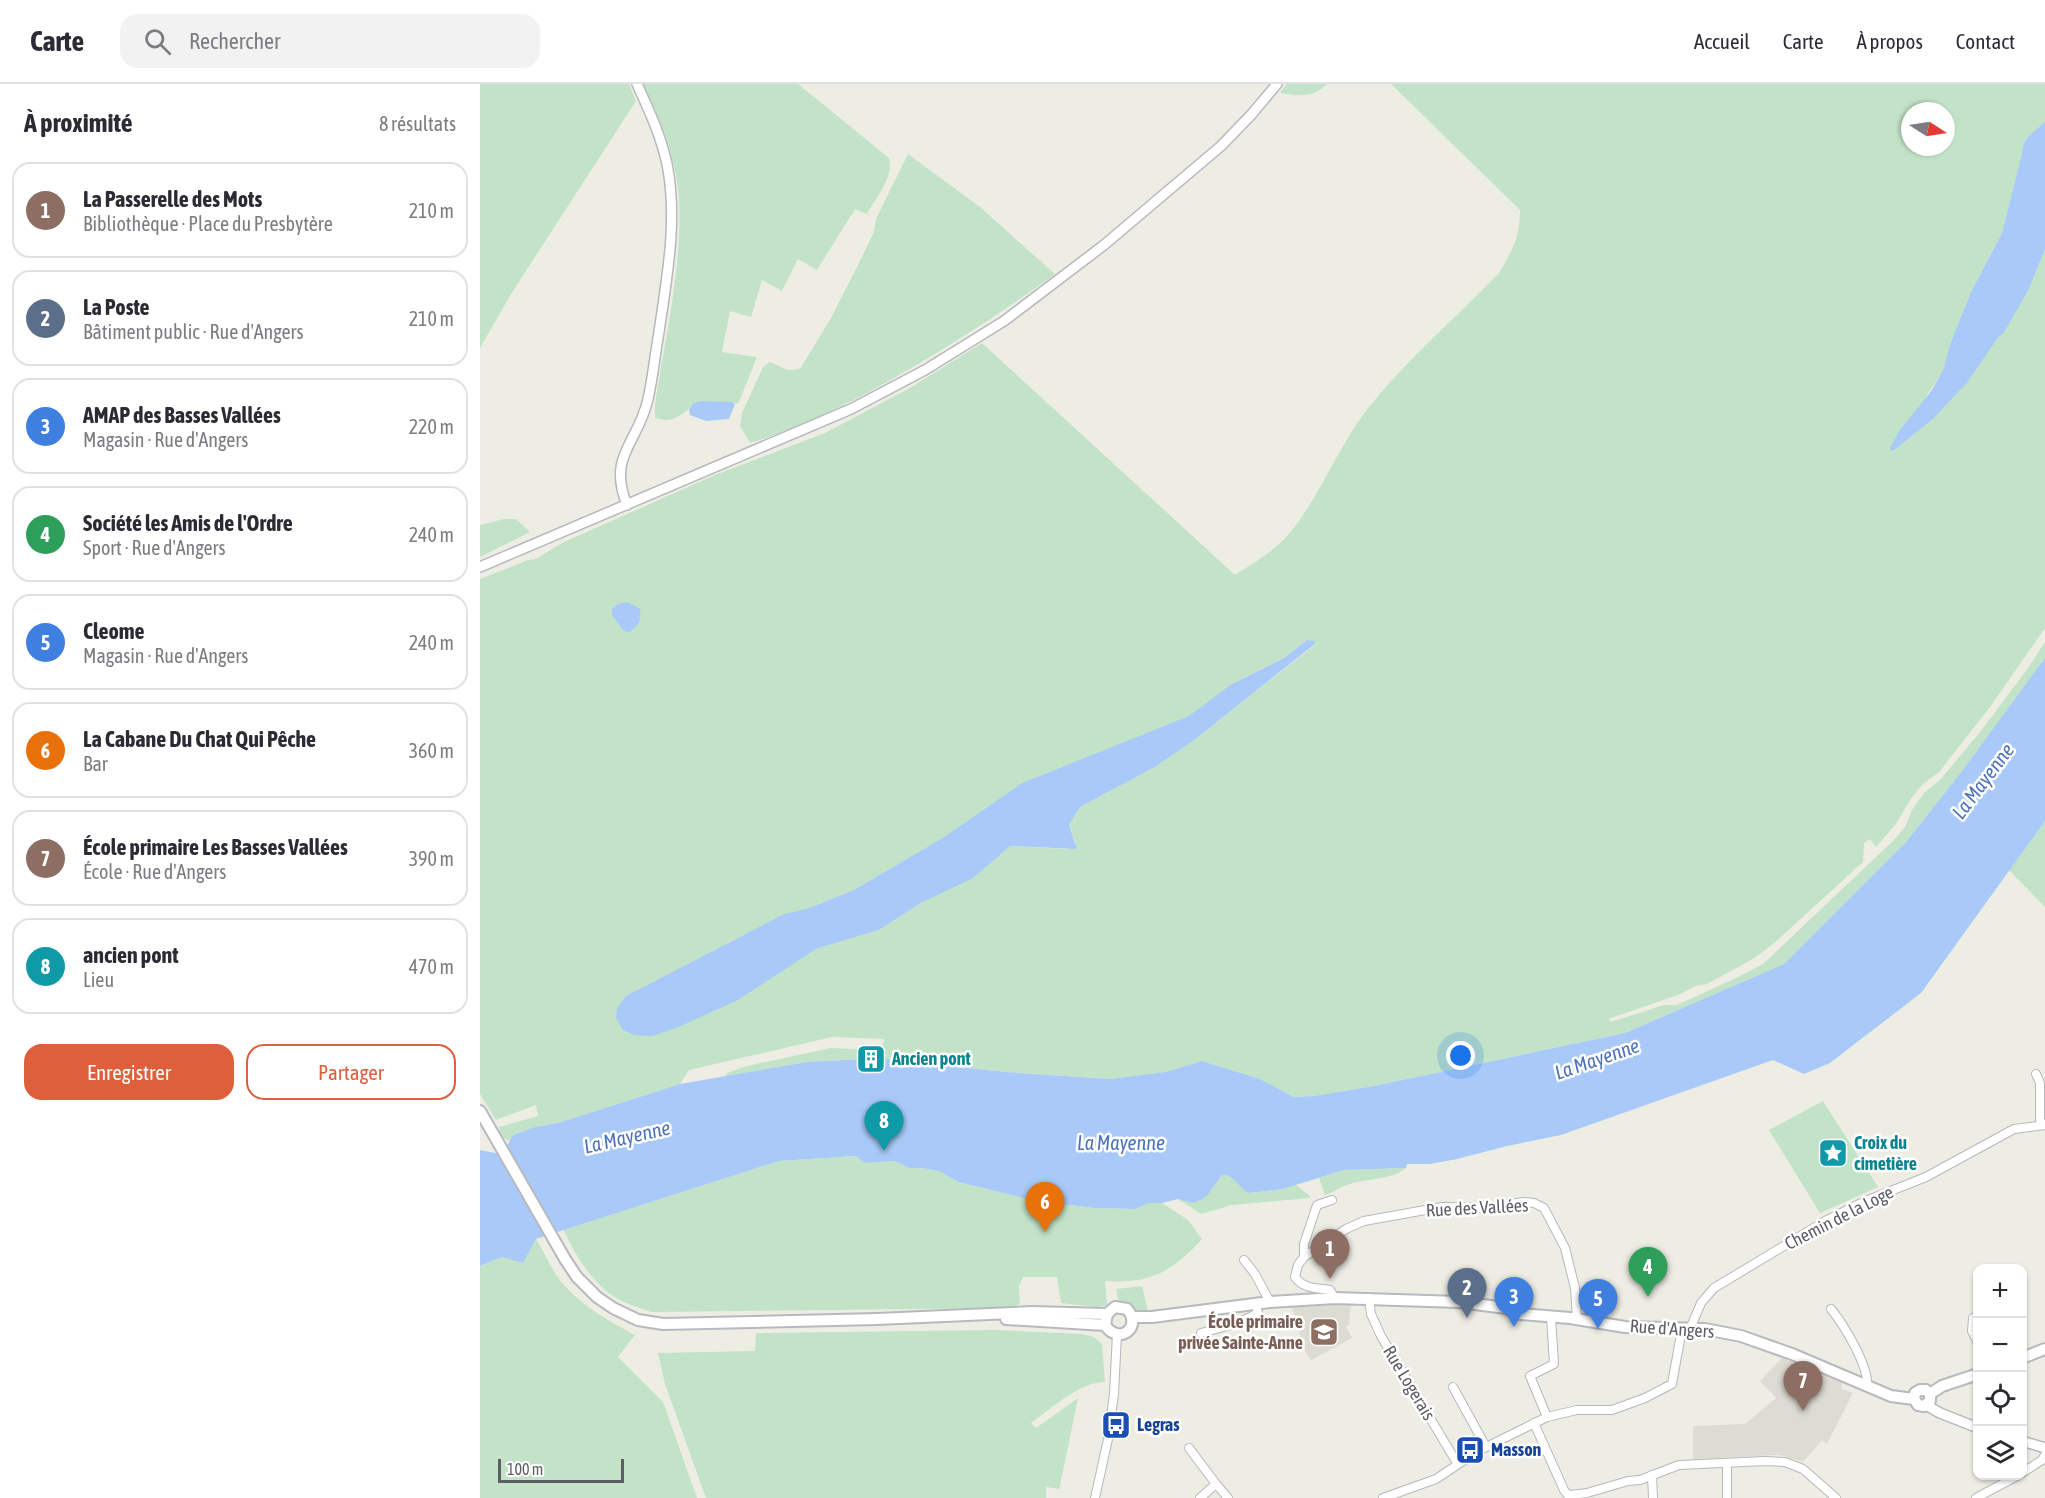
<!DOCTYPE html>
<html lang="fr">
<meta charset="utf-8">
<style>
body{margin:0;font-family:"Asap Condensed",sans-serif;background:#f2f2f3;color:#2b2b33}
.controls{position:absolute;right:18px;bottom:18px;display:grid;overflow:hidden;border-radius:12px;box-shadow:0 2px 4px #0004}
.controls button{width:54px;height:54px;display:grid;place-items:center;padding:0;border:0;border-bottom:2px solid #e1e1e2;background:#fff;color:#2b2b33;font:30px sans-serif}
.compass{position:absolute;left:1421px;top:18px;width:54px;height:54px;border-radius:50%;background:#fff;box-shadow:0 2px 4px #0004;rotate:102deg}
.scale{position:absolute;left:18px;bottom:15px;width:126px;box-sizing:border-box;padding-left:6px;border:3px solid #5c5e64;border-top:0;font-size:16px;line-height:21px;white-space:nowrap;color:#5c5e64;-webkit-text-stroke:4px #fff;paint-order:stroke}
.you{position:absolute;left:981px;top:972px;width:21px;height:21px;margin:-15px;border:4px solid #fff;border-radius:50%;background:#1a73e8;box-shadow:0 0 0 9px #1a73e833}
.badge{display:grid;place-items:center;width:39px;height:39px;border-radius:50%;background:#dd5f3b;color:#fff;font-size:20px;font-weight:700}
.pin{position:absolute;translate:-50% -50px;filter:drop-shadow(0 2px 3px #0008)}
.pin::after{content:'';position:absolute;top:32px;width:21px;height:18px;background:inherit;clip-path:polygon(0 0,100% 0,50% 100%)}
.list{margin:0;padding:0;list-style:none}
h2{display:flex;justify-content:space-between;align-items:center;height:78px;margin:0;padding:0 24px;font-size:26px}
h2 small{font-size:20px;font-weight:400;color:#7c7c81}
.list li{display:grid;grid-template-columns:39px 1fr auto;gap:18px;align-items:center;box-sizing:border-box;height:96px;margin:0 12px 12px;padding:0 12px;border:2px solid #e1e1e2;border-radius:18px}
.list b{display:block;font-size:22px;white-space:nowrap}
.list p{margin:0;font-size:20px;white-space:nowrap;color:#7c7c81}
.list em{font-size:20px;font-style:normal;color:#7c7c81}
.actions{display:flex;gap:12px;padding:18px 24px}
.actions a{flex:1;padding:14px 0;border:2px solid #dd5f3b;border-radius:18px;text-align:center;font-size:21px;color:#dd5f3b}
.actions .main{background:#dd5f3b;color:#fff}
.icon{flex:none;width:33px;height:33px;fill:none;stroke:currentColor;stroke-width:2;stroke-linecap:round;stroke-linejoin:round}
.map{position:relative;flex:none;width:1565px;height:1414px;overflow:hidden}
header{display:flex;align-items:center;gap:36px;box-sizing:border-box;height:84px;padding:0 30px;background:#fff;border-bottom:2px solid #e1e1e2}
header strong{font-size:28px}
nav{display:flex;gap:33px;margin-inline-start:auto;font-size:21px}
.search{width:420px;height:54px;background:#f2f2f3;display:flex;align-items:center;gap:15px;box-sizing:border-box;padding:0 21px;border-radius:18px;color:#7c7c81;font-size:22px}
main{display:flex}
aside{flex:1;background:#fff}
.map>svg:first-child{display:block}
.education{fill:#dddcd2}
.green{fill:#c2e3c7;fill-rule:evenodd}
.water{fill:#a9caf9}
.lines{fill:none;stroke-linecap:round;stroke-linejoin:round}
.minor-casing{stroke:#b6b8bd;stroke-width:10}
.tertiary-casing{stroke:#b6b8bd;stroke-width:12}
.secondary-casing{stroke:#b8b9bf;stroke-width:14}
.minor{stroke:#fff;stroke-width:8}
.tertiary{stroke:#fff;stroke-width:9}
.secondary{stroke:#fff;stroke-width:10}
.labels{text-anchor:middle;stroke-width:5;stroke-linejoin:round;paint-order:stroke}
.culture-label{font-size:18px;font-weight:bold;fill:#0d838f;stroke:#fff;text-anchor:start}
.street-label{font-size:18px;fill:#5c5e64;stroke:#fff}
.education-label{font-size:18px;font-weight:bold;fill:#785e54;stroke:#fff;text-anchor:end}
.transit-label{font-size:18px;font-weight:bold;fill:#164399;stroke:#fff;text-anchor:start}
.water-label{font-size:20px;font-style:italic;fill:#4d72bb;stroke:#fff}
</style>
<header>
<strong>Carte</strong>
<div class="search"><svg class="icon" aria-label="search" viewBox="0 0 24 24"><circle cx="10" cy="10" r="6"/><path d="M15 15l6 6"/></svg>Rechercher</div>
<nav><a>Accueil</a><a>Carte</a><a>À propos</a><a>Contact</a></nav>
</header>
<main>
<aside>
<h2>À proximité<small>8 résultats</small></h2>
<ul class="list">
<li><span class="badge" style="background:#8d6e63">1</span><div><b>La Passerelle des Mots</b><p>Bibliothèque · Place du Presbytère</p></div><em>210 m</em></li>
<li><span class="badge" style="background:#5c6f8a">2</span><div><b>La Poste</b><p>Bâtiment public · Rue d'Angers</p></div><em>210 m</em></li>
<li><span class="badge" style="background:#3f7fe0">3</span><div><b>AMAP des Basses Vallées</b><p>Magasin · Rue d'Angers</p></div><em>220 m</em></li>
<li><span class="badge" style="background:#2e9e5b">4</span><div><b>Société les Amis de l'Ordre</b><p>Sport · Rue d'Angers</p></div><em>240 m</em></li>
<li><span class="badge" style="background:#3f7fe0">5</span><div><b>Cleome</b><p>Magasin · Rue d'Angers</p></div><em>240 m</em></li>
<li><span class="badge" style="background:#e8710a">6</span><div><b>La Cabane Du Chat Qui Pêche</b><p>Bar</p></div><em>360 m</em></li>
<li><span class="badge" style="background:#8d6e63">7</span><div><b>École primaire Les Basses Vallées</b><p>École · Rue d'Angers</p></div><em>390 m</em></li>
<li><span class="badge" style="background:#0f9aa8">8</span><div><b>ancien pont</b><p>Lieu</p></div><em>470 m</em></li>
</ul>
<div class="actions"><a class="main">Enregistrer</a><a>Partager</a></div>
</aside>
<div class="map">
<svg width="1565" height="1414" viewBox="0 0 1565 1414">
<rect width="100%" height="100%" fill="#eeede4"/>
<!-- education -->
<g class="education">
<polygon points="871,1220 869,1241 866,1242 872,1254 831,1276 825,1267 812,1223"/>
<polygon points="1302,1274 1362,1299 1361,1305 1373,1309 1347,1360 1342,1356 1323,1378 1300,1371 1213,1375 1213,1342 1265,1340 1296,1314 1280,1297"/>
</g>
<!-- green -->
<g class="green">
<polygon points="0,0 149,0 156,17 31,210 0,264"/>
<path d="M163,0H318L409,74C414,94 396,113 387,130L375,125L337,186L318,175L302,207L282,196L271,233L250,227L242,268L277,273L258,320L252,318L212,320C205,332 186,341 175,333V320C185,255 203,179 199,114C196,74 181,35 163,0Z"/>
<path d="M807,0H847C833,14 819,12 800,9Z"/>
<path d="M911,0H1565V38C1554,48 1543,53 1542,69L1522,149L1491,208L1470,260L1465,284L1438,325L1416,365L1453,335L1487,299L1549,205L1565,165V544L1510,623L1459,688L1442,701L1430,716L1416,740L1396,763L1390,755L1384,759L1383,778L1293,860L1273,875L1227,900L1216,902L1198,911L1128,935L1131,938L1184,921H1197L1256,894L1283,880L1414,756L1425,743L1432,726L1444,709L1460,696L1500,648L1548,584L1565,558V574L1555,589L1482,687L1426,758L1304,880L1145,949L894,1002L834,1012L814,1013L780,995L722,977L685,988L630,995L527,988L400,974L327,978L245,993L247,989L267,982L351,964L402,966L404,955L352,953L209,986L200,1000L78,1039L55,1043L33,1051L30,1057L21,1053L19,1043L58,1032L56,1021L16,1036L0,1010V495L48,476L56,475L82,459L235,391L345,349L430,304L502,259L755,491C774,479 794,467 809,450C841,411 858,362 889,323C928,274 976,234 1019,189C1033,165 1040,154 1040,126ZM1430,27H1466V63H1430ZM827,556L835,561L713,657L675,683L600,723L589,741L596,761L584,765L530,762L399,846L336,865L245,860L267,850L304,830L329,824L374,806L464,753L542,699L710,632L750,601L804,574Z"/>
<path d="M428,70L500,123L575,190C527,225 479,256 428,286C378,315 326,342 270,359L260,342L262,329L283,283L290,278L308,286L320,285L351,234L380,177L394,148L396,135Z"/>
<polygon points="24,435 36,435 50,448 0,473 0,441"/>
<polygon points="1565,737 1565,823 1529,786"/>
<polygon points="1343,1017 1398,1103 1340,1129 1289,1046"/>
<path d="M376,1072L384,1079L415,1077L429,1084H442L459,1087L478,1098L556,1117L615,1124L655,1125L669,1119H682L708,1136L722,1155C692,1188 670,1200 625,1197L627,1221L616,1223L581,1219L577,1193H543L539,1202L540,1220L529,1224L171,1228C155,1222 135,1217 124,1205C107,1190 93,1167 84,1146L299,1077Z"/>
<path d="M926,1084C909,1098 882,1093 862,1103C855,1106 852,1109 845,1111L839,1094L864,1086Z"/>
<path d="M742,1091C753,1090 759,1102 768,1109L803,1105L816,1101L830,1112V1114L752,1121L721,1130L698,1115L727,1112Z"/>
<path d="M56,1155C64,1167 69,1181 77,1192C96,1219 127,1236 155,1251L138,1273L183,1318L217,1414H0V1182L22,1173L43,1179Z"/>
<polygon points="662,1202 668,1227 660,1227 639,1219 636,1205"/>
<path d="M514,1246L602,1250L614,1253L622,1260L625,1298C602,1297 570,1325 551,1339L556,1344L598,1314L580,1402L579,1405L566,1403V1414H226L185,1300L178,1269L275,1267L276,1249Z"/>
</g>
<!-- water -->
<g class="water">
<path d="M1565,38V165L1549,205L1523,250L1519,252L1487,299L1453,335L1416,365L1411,367L1410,364L1419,347L1452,306L1464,284L1470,260L1491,208L1522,149L1542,69C1543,53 1554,48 1565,38Z"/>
<polygon points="221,317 252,318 255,320 249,335 226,337 210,331 209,326 212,320"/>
<path d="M148,518L160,525C162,537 158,542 149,548L144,547L132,531V525L138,520Z"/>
<polygon points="827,556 834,557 835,560 713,657 675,683 600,723 589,741 597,765 530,762 493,794 441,819 399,846 336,865 258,916 194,945 172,952 154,951 143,946 136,934 137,924 146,912 304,830 329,824 374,806 464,753 542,699 709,632 750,601 804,574"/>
<path d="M1565,574V737L1441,909L1350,979L1324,990L1293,976L1081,1051L1027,1062L977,1075L950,1080H927L926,1084L864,1086L803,1105L768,1109C759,1103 753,1090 742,1091L727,1112L714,1119L698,1115L682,1119H669L655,1125L615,1124L556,1117L478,1098L459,1087L442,1084H429L415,1077L384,1079L376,1072L299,1077L56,1155L43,1179L22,1173L0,1182V1066L15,1069L28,1060L33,1051L55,1043L78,1039L200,1000L327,978L400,974L526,988L630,995L685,988L722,977L780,995L814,1013L834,1012L894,1002L1145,949L1304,880L1426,758L1482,687Z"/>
</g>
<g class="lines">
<!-- minor casing -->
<g class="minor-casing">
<g id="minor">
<polyline points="1556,990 1560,999 1560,1036 1563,1041"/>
<polyline points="824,1173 824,1160 837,1121 852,1116"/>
<polyline points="764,1176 775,1190 790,1218"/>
<path d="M855,1214L850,1206C837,1204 823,1205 815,1193L818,1181L824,1173L866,1145L884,1137L962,1123L1003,1124L1044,1118L1054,1119L1064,1124L1085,1164L1095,1204L1097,1235"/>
<polyline points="889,1214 891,1230 901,1252 977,1379"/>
<path d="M1351,1225C1364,1241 1389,1282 1387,1302"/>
<polyline points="1493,1234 1492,1247 1498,1259"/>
<polyline points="1210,1245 1221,1219 1234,1204 1347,1136 1383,1118 1446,1093 1534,1045 1565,1041"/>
<polyline points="721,1249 758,1239 778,1229 776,1220"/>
<polyline points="973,1303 1006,1363"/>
<polyline points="1067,1333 1050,1292 1074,1280 1071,1233"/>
<polyline points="1054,1339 1084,1406 1090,1414"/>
<polyline points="709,1364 736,1400 720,1414"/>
<polyline points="1542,1389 1562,1376 1565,1371"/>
<polyline points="1172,1391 1173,1414"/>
<polyline points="736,1400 748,1414"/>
<polyline points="1090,1411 1107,1409 1148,1397 1160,1396 1199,1381 1285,1377 1305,1378 1323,1385 1356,1414"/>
<polyline points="615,1414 628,1355 634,1310 637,1250"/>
<polyline points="903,1414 956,1395 998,1367 1067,1333 1097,1326 1132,1326 1165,1314 1192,1300 1202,1245"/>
<polyline points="1247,1414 1247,1379"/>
<polyline points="1496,1414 1537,1392"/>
</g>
</g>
<!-- tertiary casing -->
<g class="tertiary-casing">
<g id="tertiary">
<path d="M147,421C127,371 158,360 168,315C173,293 175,270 179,248C187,193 198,135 187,80C181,52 169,26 157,0"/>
<polyline points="0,483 371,325 445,286 524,237 624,161 741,62 771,31 797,0"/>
<polyline points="1446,1321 1460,1329 1498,1344"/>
<polyline points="1542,1357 1565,1364"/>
</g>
</g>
<!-- secondary casing -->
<g class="secondary-casing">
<g id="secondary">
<polyline points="0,1027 85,1175 97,1193 117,1213 133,1224 158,1236 183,1240 397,1235 552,1228 627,1230"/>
<polyline points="652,1233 672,1233 790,1218 855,1214 979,1218 1026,1224 1040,1230 1090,1234 1145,1243 1225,1245 1261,1252 1312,1270 1411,1312 1434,1315"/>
<path d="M526,1235L625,1241C639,1262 663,1243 647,1225L635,1223L627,1230L625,1241"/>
<polyline points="1542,1274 1565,1265"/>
<polyline points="1450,1310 1462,1302 1498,1290"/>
<polyline points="1434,1315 1438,1321 1444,1322 1450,1317 1450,1310"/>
<polyline points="1434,1315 1435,1309 1440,1306 1446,1306 1450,1310"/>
</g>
</g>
<!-- minor -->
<use href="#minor" class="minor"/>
<!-- tertiary -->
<use href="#tertiary" class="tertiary"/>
<!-- secondary -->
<use href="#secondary" class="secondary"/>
</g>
<!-- icons -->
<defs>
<g id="building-square" transform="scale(1.5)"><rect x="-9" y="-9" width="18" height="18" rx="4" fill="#0f9aa8" stroke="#fff"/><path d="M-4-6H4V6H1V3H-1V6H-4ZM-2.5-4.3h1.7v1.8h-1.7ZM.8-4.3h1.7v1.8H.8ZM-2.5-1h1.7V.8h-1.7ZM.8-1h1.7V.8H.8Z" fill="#fff"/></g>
<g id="sight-square" transform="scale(1.5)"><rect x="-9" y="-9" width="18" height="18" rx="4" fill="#0f9aa8" stroke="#fff"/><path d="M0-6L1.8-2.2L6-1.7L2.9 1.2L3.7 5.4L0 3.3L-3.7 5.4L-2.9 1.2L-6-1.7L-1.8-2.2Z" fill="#fff"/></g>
<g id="school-square" transform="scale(1.5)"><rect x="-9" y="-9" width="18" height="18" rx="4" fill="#8d6e63" stroke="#fff"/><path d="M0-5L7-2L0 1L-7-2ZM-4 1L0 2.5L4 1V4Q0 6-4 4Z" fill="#fff"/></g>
<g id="bus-square" transform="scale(1.5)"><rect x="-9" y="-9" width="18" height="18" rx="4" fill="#1a4fb4" stroke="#fff"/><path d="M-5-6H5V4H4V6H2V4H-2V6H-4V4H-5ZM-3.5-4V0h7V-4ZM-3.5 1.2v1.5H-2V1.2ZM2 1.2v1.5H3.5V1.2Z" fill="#fff"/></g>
</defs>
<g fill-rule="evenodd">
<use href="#building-square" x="391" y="975"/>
<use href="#sight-square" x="1353" y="1069"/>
<use href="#school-square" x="844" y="1248"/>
<use href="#bus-square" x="636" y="1341"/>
<use href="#bus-square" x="990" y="1366"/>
</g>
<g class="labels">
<!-- culture labels -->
<g class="culture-label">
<text x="412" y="981">Ancien pont</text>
<text x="1374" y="1065">Croix du<tspan x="1374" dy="21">cimetière</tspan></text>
</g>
<!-- street labels -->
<g class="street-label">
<text transform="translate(997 1124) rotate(-3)" y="6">Rue des Vallées</text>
<text transform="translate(1359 1134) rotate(-27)" y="6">Chemin de la Loge</text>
<text transform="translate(1192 1245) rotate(4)" y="6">Rue d'Angers</text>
<text transform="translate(929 1299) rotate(59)" y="6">Rue Logerais</text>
</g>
<!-- education labels -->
<g class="education-label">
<text x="823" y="1244">École primaire<tspan x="823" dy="21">privée Sainte-Anne</tspan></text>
</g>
<!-- transit labels -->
<g class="transit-label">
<text x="657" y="1347">Legras</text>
<text x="1011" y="1372">Masson</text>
</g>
<!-- water labels -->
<g class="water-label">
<text transform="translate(1503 697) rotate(-53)" y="7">La Mayenne</text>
<text transform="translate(1117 975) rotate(-19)" y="7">La Mayenne</text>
<text transform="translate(147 1053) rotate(-13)" y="7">La Mayenne</text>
<text x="641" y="1066">La Mayenne</text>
</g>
</g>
</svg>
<div class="controls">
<button>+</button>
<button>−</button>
<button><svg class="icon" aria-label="locate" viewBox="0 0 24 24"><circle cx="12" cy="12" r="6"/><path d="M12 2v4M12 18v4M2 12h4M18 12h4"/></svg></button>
<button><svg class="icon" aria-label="layers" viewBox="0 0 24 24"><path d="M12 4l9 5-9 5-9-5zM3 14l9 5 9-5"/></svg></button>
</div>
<svg class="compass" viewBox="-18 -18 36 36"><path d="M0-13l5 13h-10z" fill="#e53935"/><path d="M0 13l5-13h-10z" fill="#7c7c81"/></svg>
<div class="scale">100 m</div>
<div class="you"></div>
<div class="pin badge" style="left:850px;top:1195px;background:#8d6e63">1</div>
<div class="pin badge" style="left:987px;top:1234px;background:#5c6f8a">2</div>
<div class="pin badge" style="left:1034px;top:1243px;background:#3f7fe0">3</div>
<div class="pin badge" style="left:1168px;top:1213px;background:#2e9e5b">4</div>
<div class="pin badge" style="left:1118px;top:1245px;background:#3f7fe0">5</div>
<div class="pin badge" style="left:565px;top:1148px;background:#e8710a">6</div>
<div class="pin badge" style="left:1323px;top:1327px;background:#8d6e63">7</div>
<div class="pin badge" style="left:404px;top:1067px;background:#0f9aa8">8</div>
</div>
</main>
